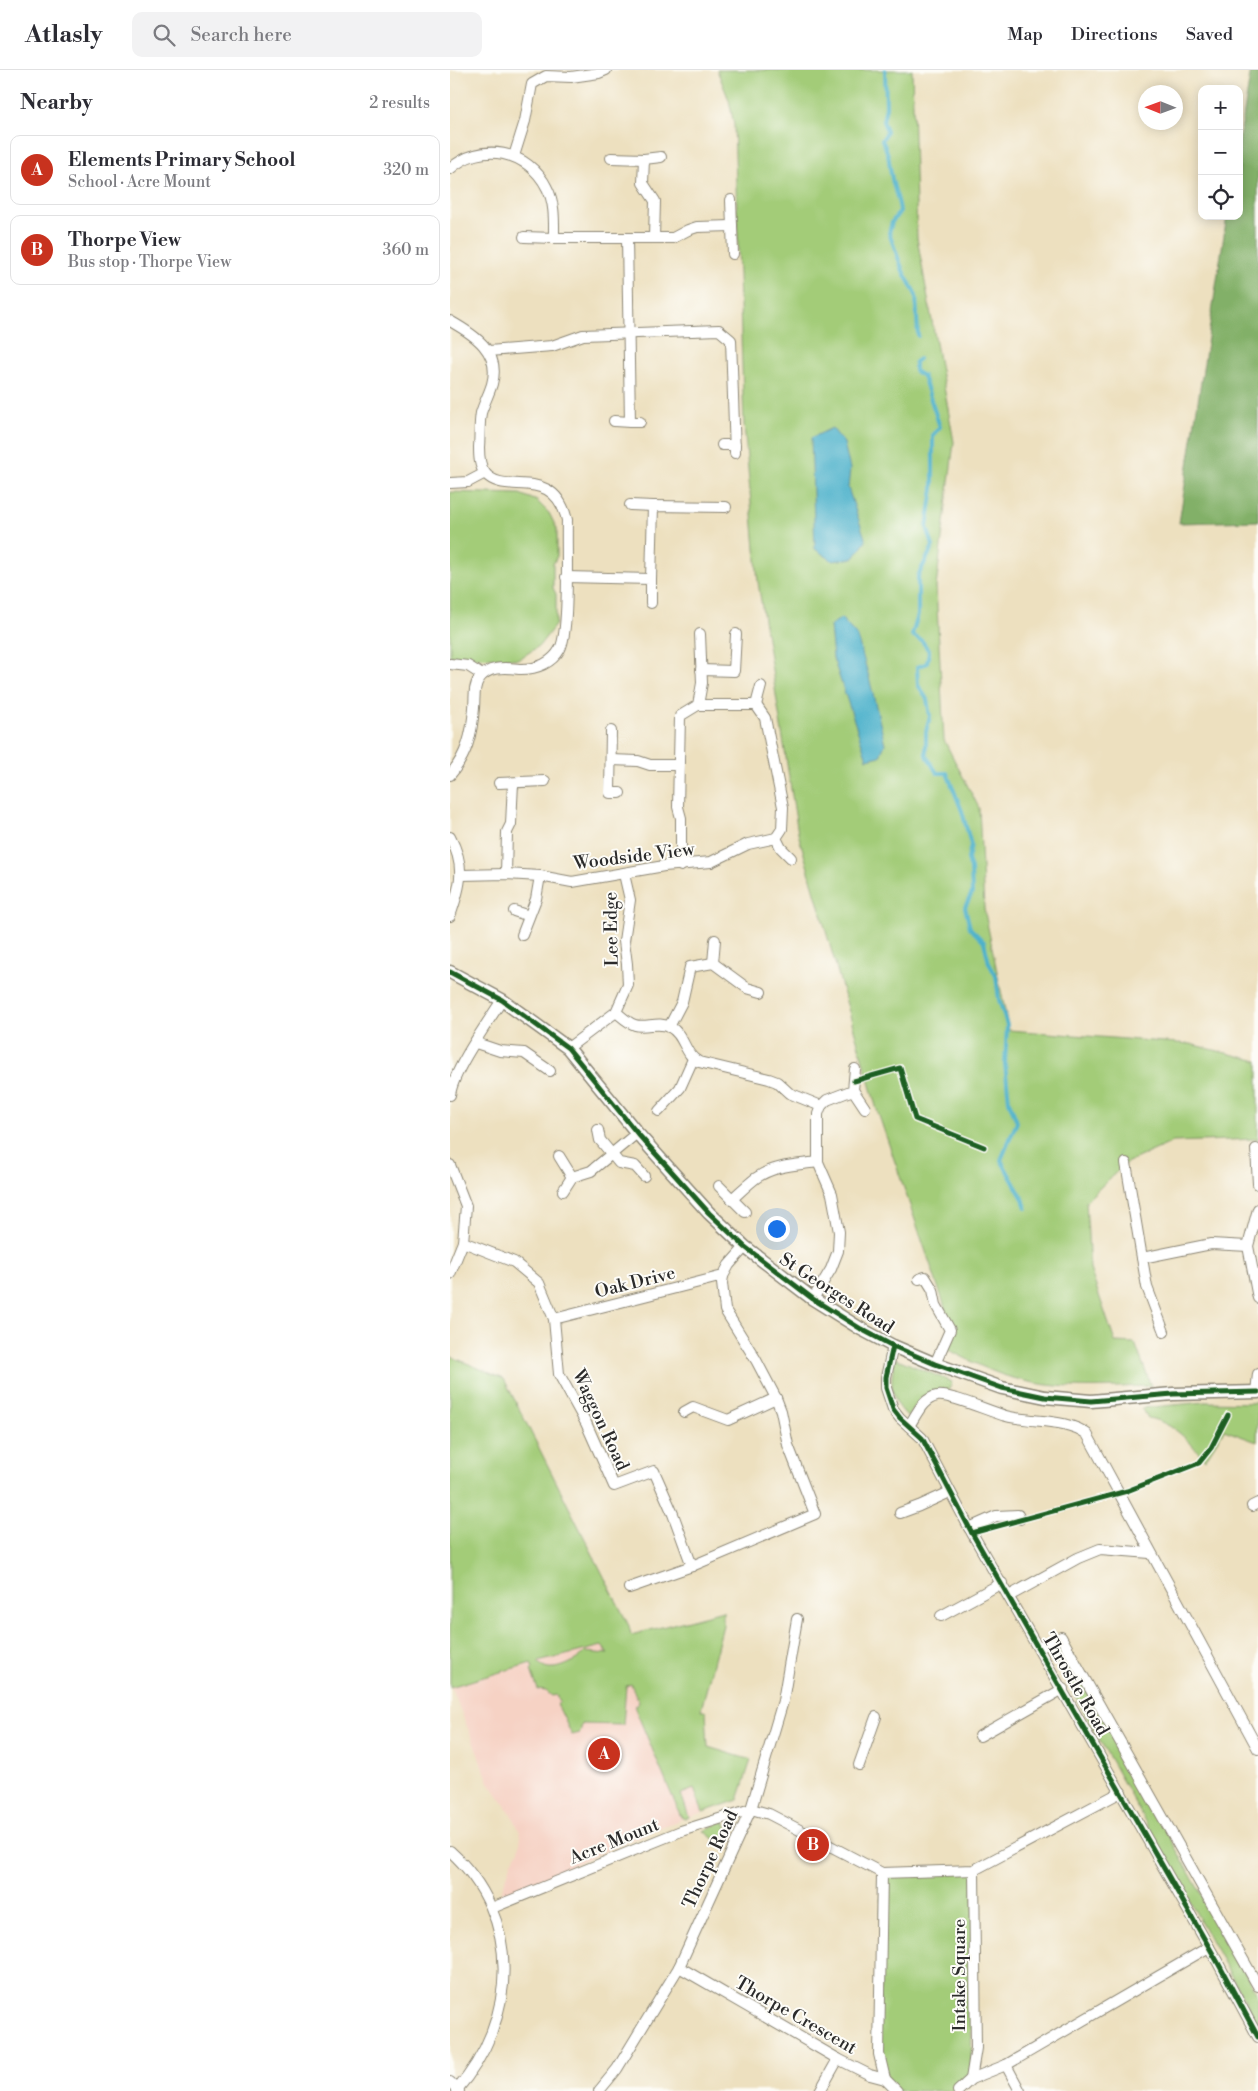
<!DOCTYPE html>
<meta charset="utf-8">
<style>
body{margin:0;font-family:"Libre Bodoni",serif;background:#f2f2f3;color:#2b2b33}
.controls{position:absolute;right:15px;top:15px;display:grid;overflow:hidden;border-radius:10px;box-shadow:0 2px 12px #0003}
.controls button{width:45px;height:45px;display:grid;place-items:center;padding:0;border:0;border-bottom:1px solid #e1e1e2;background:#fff;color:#2b2b33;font:25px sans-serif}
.compass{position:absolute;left:688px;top:15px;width:45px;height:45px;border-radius:50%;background:#fff;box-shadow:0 2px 12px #0003;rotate:271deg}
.you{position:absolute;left:326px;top:1158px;width:18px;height:18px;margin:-12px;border:4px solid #fff;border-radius:50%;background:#1a73e8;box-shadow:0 0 0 8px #1a73e833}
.badge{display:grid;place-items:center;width:32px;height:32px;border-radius:50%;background:#c8321e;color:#fff;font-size:16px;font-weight:700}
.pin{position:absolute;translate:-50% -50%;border:2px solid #fff;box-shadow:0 1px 5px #0006}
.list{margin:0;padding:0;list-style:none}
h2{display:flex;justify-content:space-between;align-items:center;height:65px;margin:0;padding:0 20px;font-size:21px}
h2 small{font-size:16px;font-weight:400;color:#7c7c81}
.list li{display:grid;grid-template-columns:32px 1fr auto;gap:15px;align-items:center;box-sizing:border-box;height:70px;margin:0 10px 10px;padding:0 10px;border:1px solid #e1e1e2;border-radius:10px}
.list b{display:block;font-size:19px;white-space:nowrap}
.list p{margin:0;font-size:16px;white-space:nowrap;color:#7c7c81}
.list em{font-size:16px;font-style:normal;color:#7c7c81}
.icon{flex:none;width:28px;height:28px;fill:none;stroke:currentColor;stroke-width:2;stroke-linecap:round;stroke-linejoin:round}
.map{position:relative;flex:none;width:808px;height:2021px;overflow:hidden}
header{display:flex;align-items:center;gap:30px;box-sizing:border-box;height:70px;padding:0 25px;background:#fff;border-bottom:1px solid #e1e1e2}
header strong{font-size:24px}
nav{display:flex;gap:28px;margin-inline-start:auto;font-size:18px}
.search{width:350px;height:45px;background:#f2f2f3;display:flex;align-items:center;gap:12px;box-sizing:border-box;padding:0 18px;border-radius:10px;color:#7c7c81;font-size:19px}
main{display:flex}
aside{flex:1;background:#fff}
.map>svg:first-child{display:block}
.built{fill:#f6d2c4}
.green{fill:#a3cc78;stroke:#677c52;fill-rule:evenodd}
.forest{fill:#82b068;stroke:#566e4a}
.water{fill:#4cb1cb;stroke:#3c6e7b}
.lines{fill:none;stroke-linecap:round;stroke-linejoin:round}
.stream{stroke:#4cb1cb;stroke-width:4}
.minor-casing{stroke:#8c8675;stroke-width:12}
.tertiary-casing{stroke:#8c8675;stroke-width:15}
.minor{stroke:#fff;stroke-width:10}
.tertiary{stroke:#fff;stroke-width:12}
.cycleway-casing{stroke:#fdfcf7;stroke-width:8}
.cycleway{stroke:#1b5e20;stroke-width:5}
.labels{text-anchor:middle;stroke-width:4;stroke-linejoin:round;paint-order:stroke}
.street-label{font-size:18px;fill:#2b2b2b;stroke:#fdfcf7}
</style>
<header>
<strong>Atlasly</strong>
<div class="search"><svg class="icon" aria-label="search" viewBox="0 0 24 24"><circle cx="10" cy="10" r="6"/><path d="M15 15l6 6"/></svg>Search here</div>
<nav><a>Map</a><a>Directions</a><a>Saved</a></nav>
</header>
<main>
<aside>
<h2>Nearby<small>2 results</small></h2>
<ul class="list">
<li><span class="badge">A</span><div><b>Elements Primary School</b><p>School · Acre Mount</p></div><em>320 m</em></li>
<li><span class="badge">B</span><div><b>Thorpe View</b><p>Bus stop · Thorpe View</p></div><em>360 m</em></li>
</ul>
</aside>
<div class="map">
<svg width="808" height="2021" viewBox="0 0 808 2021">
<rect width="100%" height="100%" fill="#fdfcf7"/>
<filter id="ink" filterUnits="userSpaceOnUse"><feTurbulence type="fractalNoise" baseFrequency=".02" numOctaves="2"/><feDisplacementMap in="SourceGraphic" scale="10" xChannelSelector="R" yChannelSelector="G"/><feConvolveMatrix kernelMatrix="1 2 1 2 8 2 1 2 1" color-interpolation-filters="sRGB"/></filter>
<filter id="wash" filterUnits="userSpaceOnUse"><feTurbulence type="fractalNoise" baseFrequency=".0096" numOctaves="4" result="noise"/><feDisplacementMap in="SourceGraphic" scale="20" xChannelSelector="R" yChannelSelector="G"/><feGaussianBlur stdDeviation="1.12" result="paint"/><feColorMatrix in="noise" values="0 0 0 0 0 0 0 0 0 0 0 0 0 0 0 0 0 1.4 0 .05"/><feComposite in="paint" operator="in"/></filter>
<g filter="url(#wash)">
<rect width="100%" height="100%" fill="#ede0bf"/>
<!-- built -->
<polygon class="built" points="273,1541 273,1555 251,1640 256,1642 258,1677 301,1690 288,1730 216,1755 54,1825 50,1825 62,1791 69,1780 71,1765 64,1749 39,1712 1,1616"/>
<!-- green -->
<g class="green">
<path d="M267,0H462L467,168L504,372L486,517L494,670L529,738L534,838L559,960L740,974L808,991V1069L723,1072L676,1093L636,1131L640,1199L665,1272L685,1273L701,1316C657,1317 610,1321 567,1309C541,1303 517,1289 493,1277L500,1260L494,1234L427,1040L348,763L308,512L294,354L284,55L279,30Z"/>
<polygon points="0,422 70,424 87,431 99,443 107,459 107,486 103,494 103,518 106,524 106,554 89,576 69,589 0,586"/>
<path d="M0,1286L54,1309L179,1556L181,1565L273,1541V1555L251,1640L256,1642L258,1677L301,1690L288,1730L253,1742L244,1719L231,1724L239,1747L235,1749L231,1747L184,1636L189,1633L181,1614L176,1616L173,1655L132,1654L130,1663L122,1665L107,1634L110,1632L106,1625L102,1626L96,1621L88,1620L81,1600L83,1599L81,1593L0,1617ZM152,1576L158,1584L135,1582C125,1593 99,1606 88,1592Z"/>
<path d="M445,1288L502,1312L499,1320C474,1322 470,1327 458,1347C439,1329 440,1312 445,1288Z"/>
<path d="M755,1332L808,1333L807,1372L774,1360L755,1390C739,1371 724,1353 698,1348L692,1338Z"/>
<polygon points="605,1575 614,1578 808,1926 808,1954 599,1579"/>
<polygon points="272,1751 275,1752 278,1759 271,1775 254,1761"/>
<polygon points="524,1800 521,2009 508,2021 447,2021 435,2009 429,1984 432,1803"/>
</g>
<!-- forest -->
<polygon class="forest" points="801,0 808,0 808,451 729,453 777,146 789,146 789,72"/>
<!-- water -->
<g class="water">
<polygon points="382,358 394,373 400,399 398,418 416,471 404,488 383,491 365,479 361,368"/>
<polygon points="391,548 407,566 419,607 435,674 430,686 417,689 383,588 380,556"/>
</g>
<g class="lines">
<!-- stream -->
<g class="stream">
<path d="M435,0L436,37L433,51L437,62L432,70C441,88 438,91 442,109C444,120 449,130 450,141L442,152L439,163L453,201L466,225L468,266"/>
<polyline points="469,289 465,292 465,301 473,306 490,357 483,365 483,419 477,457 483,476 468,506 468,545 462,565 472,571 479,581 477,593 467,597 468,615 477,629 480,646 476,662 476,685 487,703 497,703 512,741 521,775 518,789 521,799 522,823 515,837 520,858 534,872 539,893 546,906 549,930 557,955 555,994 559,1031 567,1052 551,1090 573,1129 576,1138"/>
</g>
</g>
</g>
<g filter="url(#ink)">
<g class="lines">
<!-- minor casing -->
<g class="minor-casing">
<g id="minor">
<polyline points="64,86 75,51 82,14 96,6 121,7 149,3 156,0"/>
<polyline points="161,88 194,89"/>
<path d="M0,99C31,71 78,80 97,118C105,133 104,151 104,168H223L238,160L247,157L282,156"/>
<polyline points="281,130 283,184"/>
<polyline points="74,167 104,168"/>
<polyline points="204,168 205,131 193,113 194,89 211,87"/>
<path d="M0,251C25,265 51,282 42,314C39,324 34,333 31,343C29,354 30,366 29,377C29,385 29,396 35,403C55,428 103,393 117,450C116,476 120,560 110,579C102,593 87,599 71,599C57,598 39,595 29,609C23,617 25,629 24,638C22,664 17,685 0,705"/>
<polyline points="39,281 102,276 133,265 269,260 281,270 285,383"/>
<polyline points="164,351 180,352 177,168"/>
<polyline points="180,352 190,352"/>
<polyline points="272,375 285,375"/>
<polyline points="0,413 18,412 35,403"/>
<polyline points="180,435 203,436"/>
<polyline points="116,507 201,509 201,533"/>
<polyline points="201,509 203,436 276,437"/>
<polyline points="0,594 18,596 32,605"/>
<polyline points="251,600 284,601 286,564"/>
<polyline points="248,635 252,613 250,564"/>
<polyline points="306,635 315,648 333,737 332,759 326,768"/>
<polyline points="306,635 311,616"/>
<polyline points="161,661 160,723 170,723"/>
<polyline points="161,690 188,691 200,695 228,695"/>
<polyline points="49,713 95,711"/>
<path d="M0,767C16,797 11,815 0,846"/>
<polyline points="326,768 331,778 341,788"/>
<polyline points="231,796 231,748 228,737 230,646 248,635 306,635"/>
<polyline points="56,804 57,762 61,754 63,713"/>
<polyline points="11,805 56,804 90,806 122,812 214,796 261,792 298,774 326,768"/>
<polyline points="64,841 79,846"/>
<polyline points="72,865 86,829 90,806"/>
<polyline points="263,893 265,870"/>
<path d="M166,942C171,946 178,953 185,955C196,958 209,951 220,957C235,965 234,985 249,992L319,1009L327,1012L339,1023L371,1036"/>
<polyline points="219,957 232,932 240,897 263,893 297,918 311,922"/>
<polyline points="26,973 50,981 74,983 100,1001"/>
<polyline points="118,978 166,942 178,915 177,894 174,871 180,830 174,804"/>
<polyline points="403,1020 415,1038"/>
<path d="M0,1025C3,1001 38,952 52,930"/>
<polyline points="209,1041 230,1018 243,989"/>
<polyline points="148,1060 150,1070 169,1093 185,1096 194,1106"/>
<polyline points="806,1079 808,1114"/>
<polyline points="109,1086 122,1107"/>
<polyline points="676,1093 692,1188"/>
<polyline points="0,1095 16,1136 13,1172 64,1192 89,1213 104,1249 109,1304 136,1353 164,1416 204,1401 223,1444 242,1496"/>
<polyline points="269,1116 295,1142"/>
<polyline points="113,1121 122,1107 141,1101 187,1063"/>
<path d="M282,1129C290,1122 298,1114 306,1108C324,1095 347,1095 368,1092"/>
<polyline points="808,1139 798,1176 808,1228"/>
<polyline points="0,1204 13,1172"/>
<polyline points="469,1209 475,1207 483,1220 486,1235 500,1260 485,1294"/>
<polyline points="363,1229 381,1199 388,1181 389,1162 382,1124 368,1092 368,1044 371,1036 377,1030 403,1020 405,999"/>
<polyline points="104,1249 273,1206"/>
<polyline points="714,1262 697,1217 692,1188 761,1174 798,1176"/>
<polyline points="443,1276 436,1307 436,1318 443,1339 450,1348 472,1368 522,1463 767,1891 808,1967"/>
<polyline points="806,1322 808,1304"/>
<polyline points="234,1342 243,1337 278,1350 326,1328"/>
<path d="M459,1356C467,1344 472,1329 487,1326C499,1323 540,1342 556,1346C582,1353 616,1348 637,1364L808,1679"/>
<polyline points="802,1436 808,1433"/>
<polyline points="450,1443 469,1436 500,1422"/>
<polyline points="519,1458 546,1446 568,1445 570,1449"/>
<polyline points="179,1518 242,1496 365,1444 338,1375 331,1341 326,1328 306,1290 275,1240 272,1213 273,1206 279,1195 295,1177"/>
<polyline points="559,1526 628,1488 650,1479 700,1483"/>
<polyline points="491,1546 552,1513"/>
<polyline points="589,1578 611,1567 808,1916"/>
<polyline points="530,1666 613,1619"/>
<polyline points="409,1695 426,1647"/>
<path d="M0,1781C73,1847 68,1950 6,2021"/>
<polyline points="432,1803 429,1984 435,2009"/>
<polyline points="42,1838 231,1761 301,1739 319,1744 432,1803 524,1800 671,1722"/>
<polyline points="229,1897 388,1989 420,2005 435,2009 447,2021"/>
<polyline points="556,1995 570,2021"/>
<polyline points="521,2009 526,1978 524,1800"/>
<polyline points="0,2012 9,2021"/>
<polyline points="149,2021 167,1999 229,1897 301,1739 333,1631 347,1549"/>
<polyline points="370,2021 388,1989"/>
<polyline points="508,2021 521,2009 556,1995 759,1877"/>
</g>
</g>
<!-- tertiary casing -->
<g class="tertiary-casing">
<polyline id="tertiary" points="0,902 52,930 118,978 187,1063 259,1143 295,1177 363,1229 411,1259 443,1276 485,1294 552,1318 595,1327 641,1331 723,1324 808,1322"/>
</g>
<!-- minor -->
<use href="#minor" class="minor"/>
<!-- tertiary -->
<use href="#tertiary" class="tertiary"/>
<!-- cycleway casing -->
<g class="cycleway-casing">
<g id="cycleway">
<polyline points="0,902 52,930 118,978 187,1063 259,1143 295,1177 363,1229 411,1259 443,1276 485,1294 552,1318 595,1327 641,1331 723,1324 808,1322"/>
<polyline points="404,1011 450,998 465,1049 534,1077"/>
<polyline points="443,1276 436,1307 436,1318 443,1339 450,1348 472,1368 522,1463 767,1891 808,1967"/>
<polyline points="522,1463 677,1421 749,1393 761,1378 778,1345"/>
</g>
</g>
<!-- cycleway -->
<use href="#cycleway" class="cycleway"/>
</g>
</g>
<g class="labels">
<!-- street labels -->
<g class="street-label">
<text transform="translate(184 786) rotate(-7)" y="6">Woodside View</text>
<text transform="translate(161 859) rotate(-91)" y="6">Lee Edge</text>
<text transform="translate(185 1212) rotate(-14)" y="6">Oak Drive</text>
<text transform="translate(387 1223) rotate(33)" y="6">St Georges Road</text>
<text transform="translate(151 1350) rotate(65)" y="6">Waggon Road</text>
<text transform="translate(626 1614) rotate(60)" y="6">Throstle Road</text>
<text transform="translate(164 1771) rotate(-22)" y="6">Acre Mount</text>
<text transform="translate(260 1789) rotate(-65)" y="6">Thorpe Road</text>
<text transform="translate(509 1905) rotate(-90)" y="6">Intake Square</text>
<text transform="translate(346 1945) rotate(30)" y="6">Thorpe Crescent</text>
</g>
</g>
</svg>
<div class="controls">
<button>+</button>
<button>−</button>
<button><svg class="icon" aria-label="locate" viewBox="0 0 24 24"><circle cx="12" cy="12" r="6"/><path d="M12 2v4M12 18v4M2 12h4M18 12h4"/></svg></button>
</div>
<svg class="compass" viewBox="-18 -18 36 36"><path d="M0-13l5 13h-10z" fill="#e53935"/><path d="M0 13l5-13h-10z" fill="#7c7c81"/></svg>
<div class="you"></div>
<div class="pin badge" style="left:154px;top:1684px">A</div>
<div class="pin badge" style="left:363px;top:1775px">B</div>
</div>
</main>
